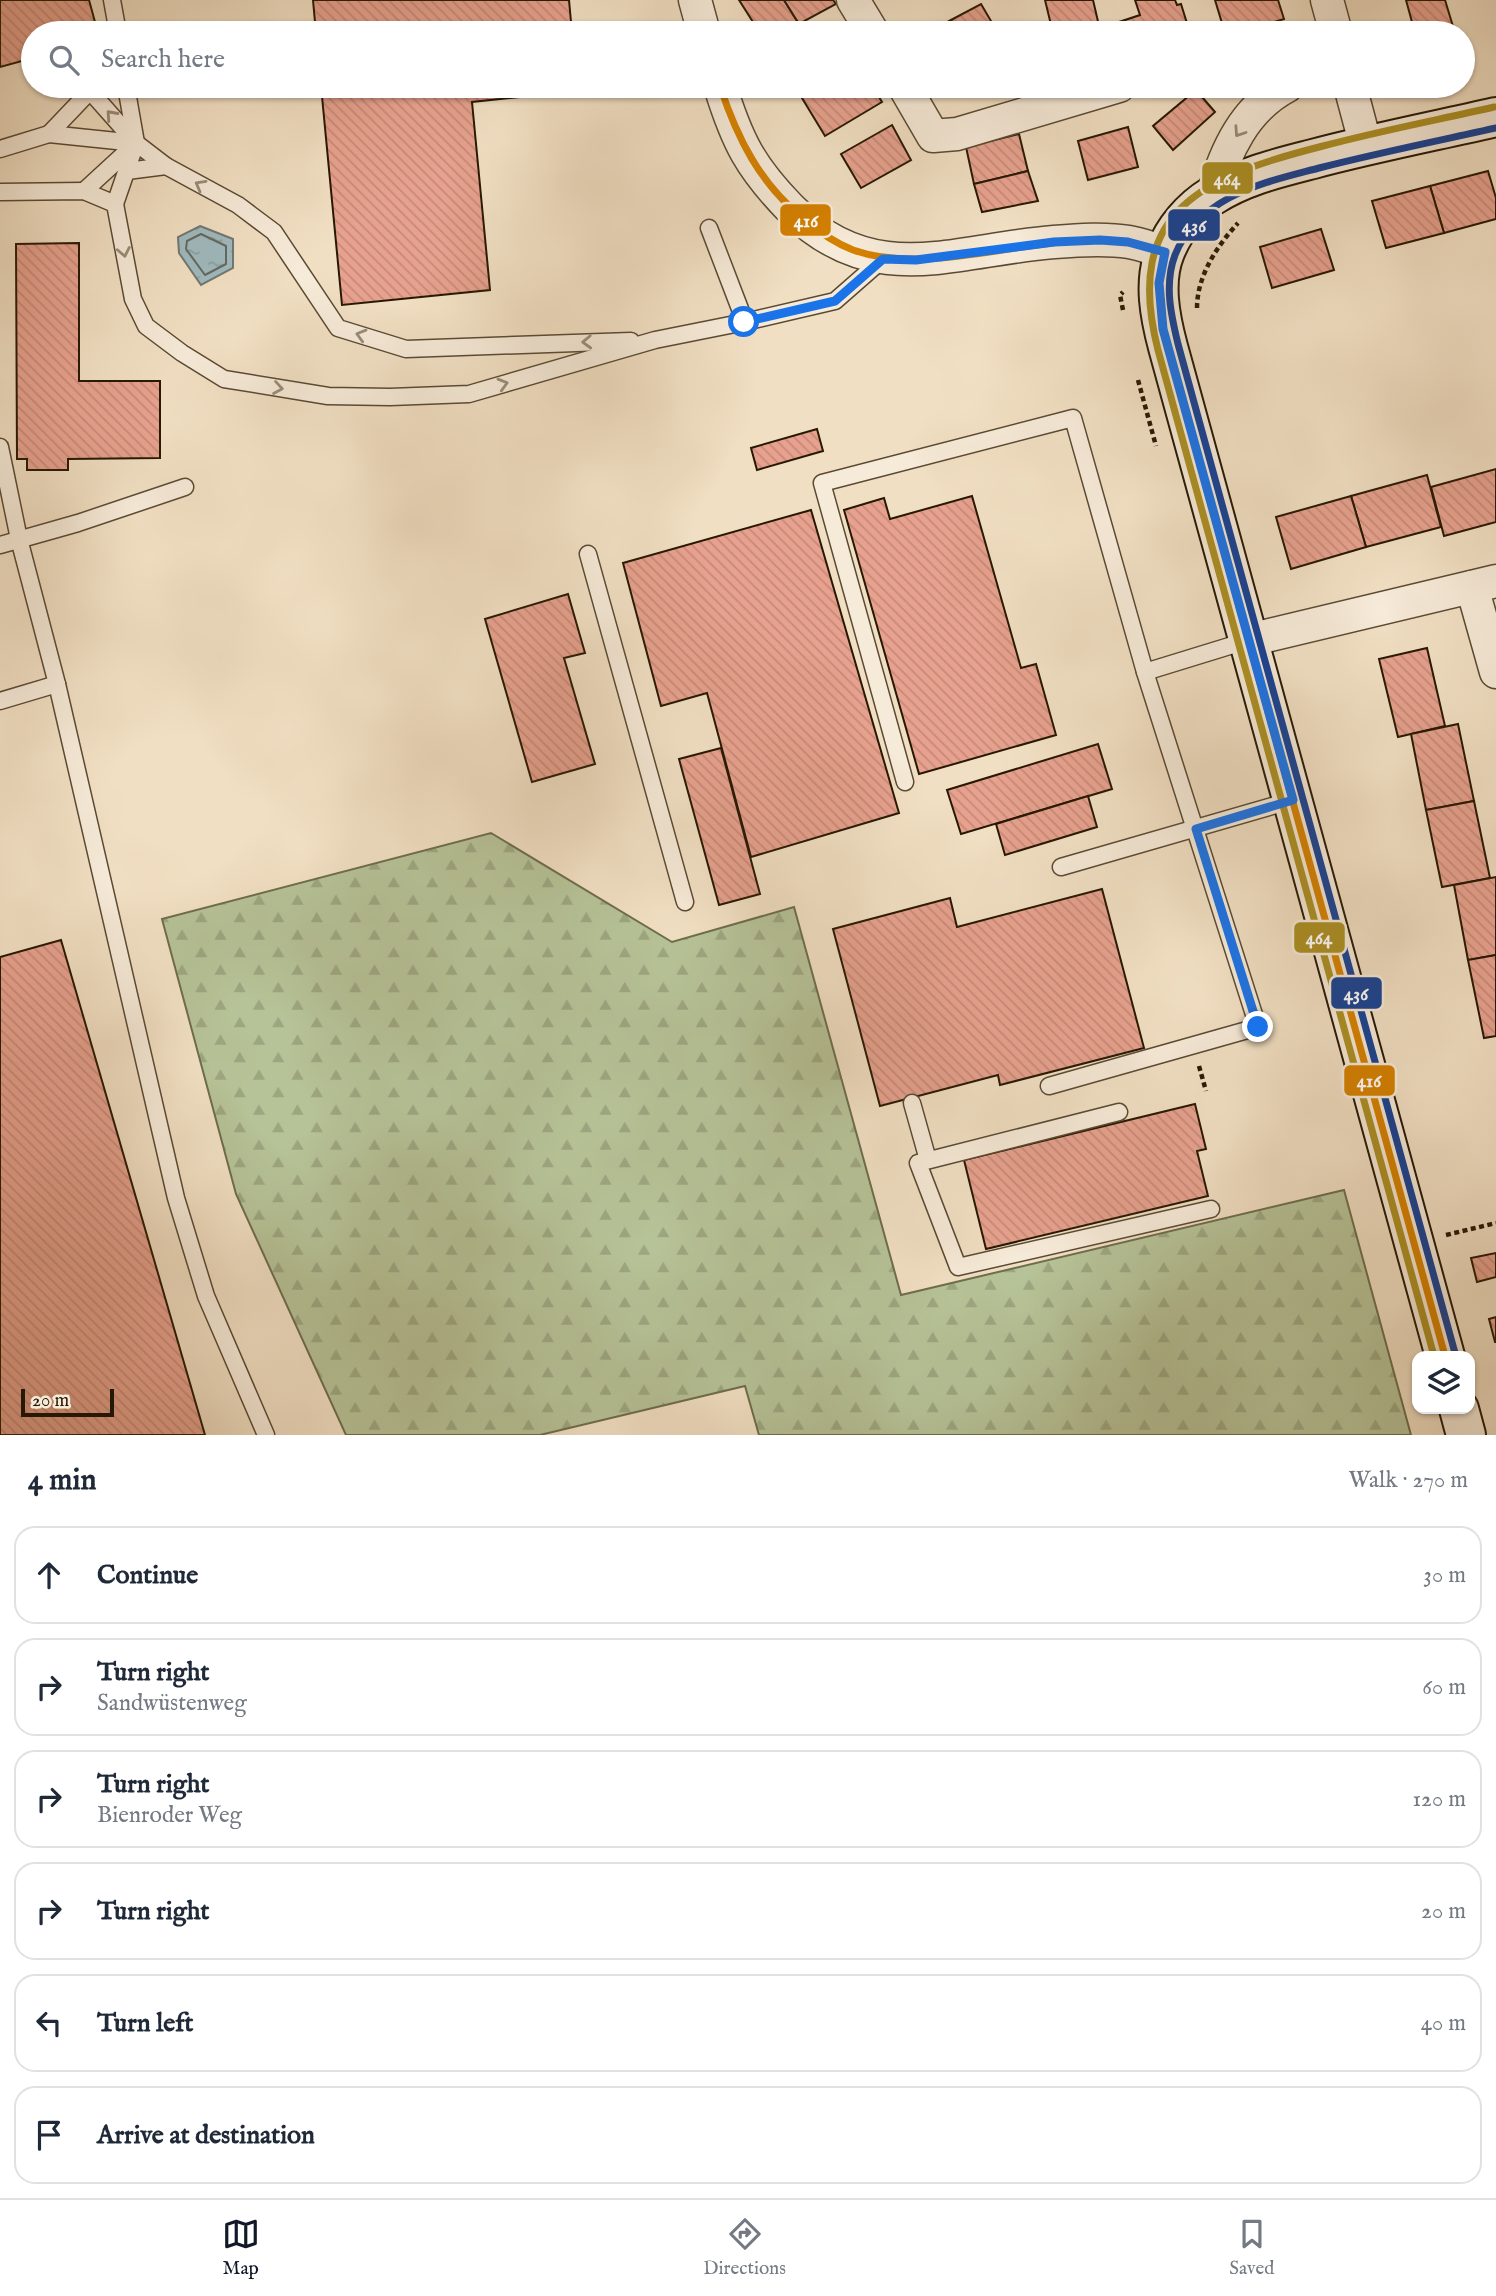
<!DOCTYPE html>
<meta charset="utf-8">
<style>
body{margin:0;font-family:"IM FELL English",serif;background:#f2f2f3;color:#1f2937}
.controls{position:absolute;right:21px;bottom:21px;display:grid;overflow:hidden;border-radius:14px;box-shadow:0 2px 5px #0004}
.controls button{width:63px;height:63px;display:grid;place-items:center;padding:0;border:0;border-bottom:2px solid #e0e1e3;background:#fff;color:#1f2937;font:35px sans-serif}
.scale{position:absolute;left:21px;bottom:18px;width:93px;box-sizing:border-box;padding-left:7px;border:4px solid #271803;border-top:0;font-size:19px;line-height:24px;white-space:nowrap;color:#271803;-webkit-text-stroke:5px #f6ead8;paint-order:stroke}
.stop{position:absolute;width:21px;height:21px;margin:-16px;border:5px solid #1a73e8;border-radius:50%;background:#fff}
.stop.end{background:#1a73e8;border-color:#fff;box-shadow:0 2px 7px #0008}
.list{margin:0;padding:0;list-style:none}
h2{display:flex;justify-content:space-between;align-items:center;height:91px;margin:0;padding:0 28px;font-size:30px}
h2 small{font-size:23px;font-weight:400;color:#747a83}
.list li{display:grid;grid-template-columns:46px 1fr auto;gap:21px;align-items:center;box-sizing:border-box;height:98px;margin:0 14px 14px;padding:0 14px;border:2px solid #e0e1e3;border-radius:21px}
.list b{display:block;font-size:26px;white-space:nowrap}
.list p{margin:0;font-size:23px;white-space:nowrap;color:#747a83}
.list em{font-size:23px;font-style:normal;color:#747a83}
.icon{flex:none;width:38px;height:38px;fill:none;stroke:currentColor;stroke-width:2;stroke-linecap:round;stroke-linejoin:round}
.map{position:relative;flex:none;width:1496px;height:1435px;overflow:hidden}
.search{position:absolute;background:#fff;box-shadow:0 2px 5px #0004;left:21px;right:21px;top:21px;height:77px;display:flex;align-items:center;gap:18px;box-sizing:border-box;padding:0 24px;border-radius:38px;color:#747a83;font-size:26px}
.sheet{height:763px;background:#fff}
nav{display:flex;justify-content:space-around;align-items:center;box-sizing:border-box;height:98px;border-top:2px solid #e0e1e3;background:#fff;font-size:19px;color:#747a83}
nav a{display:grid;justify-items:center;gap:4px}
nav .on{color:#111827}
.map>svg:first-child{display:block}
.forest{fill:url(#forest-firs);stroke:#6e6d4d;stroke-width:2}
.water{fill:url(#water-ripples);stroke:#707974;stroke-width:2}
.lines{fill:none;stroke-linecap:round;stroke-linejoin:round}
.shore{stroke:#646961;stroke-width:2}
.building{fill:url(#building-back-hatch);stroke:#271803;stroke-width:2}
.service-casing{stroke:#5a4a33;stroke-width:19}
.minor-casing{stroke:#5a4a33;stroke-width:35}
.secondary-casing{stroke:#271803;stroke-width:42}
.path{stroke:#271803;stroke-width:4.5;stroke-dasharray:5 3.5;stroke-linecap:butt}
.service{stroke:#f6ead8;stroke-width:16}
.minor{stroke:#f6ead8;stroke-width:32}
.secondary{stroke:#f6ead8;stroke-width:38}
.bus-1-casing{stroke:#f6ead8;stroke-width:12}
.bus-2-casing{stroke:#f6ead8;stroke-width:12}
.bus-3-casing{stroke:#f6ead8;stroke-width:12}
.bus-1{stroke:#d48000;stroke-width:7}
.bus-2{stroke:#164194;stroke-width:7}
.bus-3{stroke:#ab8e23;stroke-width:7}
.oneway{stroke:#998c78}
.route{stroke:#1a73e8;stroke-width:9}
.line-badge{stroke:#f6ead8;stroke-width:2.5}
.badge-label{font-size:19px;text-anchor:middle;font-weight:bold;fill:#fff}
</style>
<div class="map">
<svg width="1496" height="1435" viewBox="0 0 1496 1435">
<defs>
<pattern id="forest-firs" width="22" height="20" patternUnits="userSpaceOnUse" patternTransform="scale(1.75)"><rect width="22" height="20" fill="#b6c297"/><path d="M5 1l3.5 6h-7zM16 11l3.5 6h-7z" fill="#9ca680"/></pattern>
<pattern id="water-ripples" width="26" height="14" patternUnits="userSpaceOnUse" patternTransform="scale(1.75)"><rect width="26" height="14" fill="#a0babf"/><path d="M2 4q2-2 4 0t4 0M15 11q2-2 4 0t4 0" fill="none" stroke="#8a9fa2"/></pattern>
<pattern id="building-back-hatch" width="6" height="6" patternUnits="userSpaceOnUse" patternTransform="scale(1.75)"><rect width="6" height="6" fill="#e7a18e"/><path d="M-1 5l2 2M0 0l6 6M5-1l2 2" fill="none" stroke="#c68a79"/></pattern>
</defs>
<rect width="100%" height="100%" fill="#f1dfc3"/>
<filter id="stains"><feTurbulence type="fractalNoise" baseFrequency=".00286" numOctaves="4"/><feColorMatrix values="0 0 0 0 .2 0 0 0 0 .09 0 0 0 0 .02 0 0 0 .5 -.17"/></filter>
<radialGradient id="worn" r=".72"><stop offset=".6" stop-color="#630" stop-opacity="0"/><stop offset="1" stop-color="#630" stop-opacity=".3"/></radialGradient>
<!-- forest -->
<polygon class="forest" points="491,833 672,942 794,907 901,1295 1344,1190 1411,1435 759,1435 745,1386 540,1435 346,1435 236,1194 162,919"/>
<!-- water -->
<polygon class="water" points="200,226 233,239 233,268 201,285 179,253 178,237"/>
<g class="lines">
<!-- shore -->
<polygon class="shore" points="201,234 226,246 226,264 205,275 186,249 187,241"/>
</g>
<!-- building -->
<g class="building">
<polygon points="0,0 89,0 98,33 33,33 33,58 0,67"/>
<polygon points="313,0 569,0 572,33 316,33"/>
<polygon points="739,0 784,0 799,24 782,33 760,33"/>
<polygon points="784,0 833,0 836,4 799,24"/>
<polygon points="1045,0 1093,0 1100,30 1087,33 1053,33"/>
<polygon points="1135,0 1175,0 1177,5 1181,4 1190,33 1122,33 1119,22 1140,15"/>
<polygon points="1215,0 1278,0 1284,19 1237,33 1225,33"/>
<polygon points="1406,0 1445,0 1455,33 1415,33"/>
<polygon points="981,4 998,33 958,33 951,20"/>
<polygon points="951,20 958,33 925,33"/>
<polygon points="321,86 577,86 578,91 472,102 490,290 342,305"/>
<polygon points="822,86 872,86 882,102 825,136 802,98"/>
<polygon points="1196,90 1215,112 1173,150 1153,126"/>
<polygon points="892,125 911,160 861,188 841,154"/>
<polygon points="1128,127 1138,167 1088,180 1078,141"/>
<polygon points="1019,134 1028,171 974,184 966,147"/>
<polygon points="1028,171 1038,201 982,212 974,184"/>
<polygon points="1488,171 1496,198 1496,219 1444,233 1430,186"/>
<polygon points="1430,186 1444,233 1386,248 1372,201"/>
<polygon points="1321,229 1334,270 1272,288 1260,247"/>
<polygon points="79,243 79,381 160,381 160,458 68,459 68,470 27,470 27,459 17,459 16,244"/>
<polygon points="817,429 823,451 757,470 751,448"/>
<polygon points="1496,469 1496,522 1444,536 1431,487"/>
<polygon points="1427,475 1441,527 1366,547 1351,496"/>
<polygon points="972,496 1021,668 1036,664 1056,735 919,774 844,510 884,498 890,519"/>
<polygon points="1351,496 1366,547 1291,569 1276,517"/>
<polygon points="811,510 899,813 751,857 707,693 661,706 623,563"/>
<polygon points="568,594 585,653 564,658 595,764 532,782 485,619"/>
<polygon points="1427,648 1445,726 1398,737 1379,659"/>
<polygon points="1458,724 1474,801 1426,810 1411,734"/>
<polygon points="1098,744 1112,789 961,834 947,790"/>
<polygon points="721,748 760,894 719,905 679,759"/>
<polygon points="1088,796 1097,827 1005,855 996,824"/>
<polygon points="1474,801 1490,878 1442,887 1426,810"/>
<polygon points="1496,877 1496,955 1468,960 1454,885"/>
<polygon points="1102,889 1144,1048 1000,1085 998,1075 880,1106 833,929 950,898 957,927"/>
<polygon points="61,940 205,1435 0,1435 0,957"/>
<polygon points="1496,955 1496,1036 1484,1038 1468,960"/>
<polygon points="1195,1104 1206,1149 1197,1151 1208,1196 986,1249 964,1160"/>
<polygon points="1496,1253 1496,1277 1477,1282 1471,1258"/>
<polygon points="1496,1317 1496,1342 1495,1342 1489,1319"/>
</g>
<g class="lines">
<!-- service casing -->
<g class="service-casing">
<g id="service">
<polyline points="112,0 118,33"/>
<polyline points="88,86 90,91 136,143 166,166 238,205 274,232 338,328 406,349 631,341"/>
<polyline points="49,134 90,91"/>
<polyline points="0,149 49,134 136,143"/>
<polyline points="127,171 166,166"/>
<polyline points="84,191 134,145"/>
<polyline points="0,192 84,191 115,204 133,299 146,326 182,353 224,379 328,396 390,397 469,394 655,340 745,322 835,301 883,259"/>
<polyline points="115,204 136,143 126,86"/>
<polyline points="709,228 745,322"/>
<polyline points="0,447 19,539 57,684 176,1198 206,1296 266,1435"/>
<polyline points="0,545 78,523 185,487"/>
<polyline points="588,554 685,902"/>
<polyline points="0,701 57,684"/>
<polyline points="905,782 822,483 1073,418 1145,672 1249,640"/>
<polyline points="1061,867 1293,800"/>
<polyline points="1049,1086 1258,1027 1145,672"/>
<polyline points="912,1103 928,1160"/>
<polyline points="1119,1112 918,1163 958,1267 1211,1209"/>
</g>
</g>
<!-- minor casing -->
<g class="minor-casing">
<g id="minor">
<polyline points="695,0 704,33"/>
<polyline points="853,0 873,33"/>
<polyline points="1327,0 1336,33"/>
<path d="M720,86C737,141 750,167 791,209C874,291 953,250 1054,242C1078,240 1105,238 1129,242C1141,244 1153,249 1165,252"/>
<polyline points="904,86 933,136 957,134 1119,86"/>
<polyline points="1350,86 1366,146"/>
<path d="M1213,195C1225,151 1245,108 1287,86"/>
<polyline points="1472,587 1496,672"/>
<polyline points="1249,640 1496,581"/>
</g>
</g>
<!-- secondary casing -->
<g class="secondary-casing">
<g id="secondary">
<path d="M1445,1356L1168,347C1160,317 1153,282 1165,252C1174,229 1191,209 1212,196C1243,176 1278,168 1313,159C1373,143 1435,131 1496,117"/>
<polyline points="1459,1409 1466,1435"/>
</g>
</g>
<!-- path -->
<g class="path">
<path d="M1197,308C1197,276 1217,246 1238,223"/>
<polyline points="1123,310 1120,295 1123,292"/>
<polyline points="1138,380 1156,446"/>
<polyline points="1199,1066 1206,1091"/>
<polyline points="1446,1235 1496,1223"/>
</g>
<!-- service -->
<use href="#service" class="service"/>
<!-- minor -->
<use href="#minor" class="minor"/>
<!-- secondary -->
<use href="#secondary" class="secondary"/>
<!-- bus-1 casing -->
<g class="bus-1-casing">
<g id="bus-1">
<path d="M720,86C737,138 760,184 804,219C819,232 835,243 853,250C927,276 1024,238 1102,240C1125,240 1144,246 1165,252"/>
<polyline points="1165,252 1159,283 1163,329 1445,1356"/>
</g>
</g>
<!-- bus-2 casing -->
<g class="bus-2-casing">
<path id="bus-2" d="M1455,1353L1178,344C1171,315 1164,284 1175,255C1185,230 1205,211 1229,198C1257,183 1289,176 1319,168C1378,153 1437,141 1496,128"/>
</g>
<!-- bus-3 casing -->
<g class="bus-3-casing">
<path id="bus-3" d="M1434,1356L1158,350C1122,209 1205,176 1323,146C1379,131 1437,120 1494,107"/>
</g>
<!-- bus-1 -->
<use href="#bus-1" class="bus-1"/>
<!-- bus-2 -->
<use href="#bus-2" class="bus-2"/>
<!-- bus-3 -->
<use href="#bus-3" class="bus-3"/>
</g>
<!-- one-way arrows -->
<defs><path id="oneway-chevron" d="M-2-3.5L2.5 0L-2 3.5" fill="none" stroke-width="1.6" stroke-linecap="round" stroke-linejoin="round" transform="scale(1.75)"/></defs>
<g class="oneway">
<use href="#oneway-chevron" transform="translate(111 115) rotate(-132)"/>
<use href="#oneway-chevron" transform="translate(1239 132) rotate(124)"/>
<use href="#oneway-chevron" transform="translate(200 185) rotate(-151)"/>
<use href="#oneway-chevron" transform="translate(124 252) rotate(79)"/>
<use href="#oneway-chevron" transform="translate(361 335) rotate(-164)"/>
<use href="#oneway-chevron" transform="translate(587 342) rotate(178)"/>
<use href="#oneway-chevron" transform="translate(503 384) rotate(-16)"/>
<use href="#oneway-chevron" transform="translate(278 388) rotate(9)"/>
</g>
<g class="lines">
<!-- route -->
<polyline class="route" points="744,322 835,301 883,259 916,260 1054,242 1100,240 1128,242 1165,252 1159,283 1163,329 1293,800 1196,829 1258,1027"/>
</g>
<g class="line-badge">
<rect x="1201" y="161" width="53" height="34" rx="7" fill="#ab8e23"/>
<rect x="779" y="203" width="53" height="34" rx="7" fill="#d48000"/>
<rect x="1167" y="208" width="54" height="34" rx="7" fill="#164194"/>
<rect x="1293" y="921" width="53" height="33" rx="7" fill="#ab8e23"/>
<rect x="1330" y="976" width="53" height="34" rx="7" fill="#164194"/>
<rect x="1343" y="1064" width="53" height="33" rx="7" fill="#d48000"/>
</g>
<g class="badge-label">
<text x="1227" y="185">464</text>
<text x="806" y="227">416</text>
<text x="1194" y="232">436</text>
<text x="1319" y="944">464</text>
<text x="1356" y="1000">436</text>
<text x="1369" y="1087">416</text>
</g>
<rect width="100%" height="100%" filter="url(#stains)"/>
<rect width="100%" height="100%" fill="url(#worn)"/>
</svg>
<div class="controls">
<button><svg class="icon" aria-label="layers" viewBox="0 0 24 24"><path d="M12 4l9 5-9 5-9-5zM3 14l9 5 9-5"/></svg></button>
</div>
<div class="scale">20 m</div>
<div class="stop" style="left:744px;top:322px"></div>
<div class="stop end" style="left:1258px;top:1027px"></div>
<div class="search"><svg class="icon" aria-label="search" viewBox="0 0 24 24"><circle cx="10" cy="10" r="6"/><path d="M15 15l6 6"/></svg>Search here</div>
</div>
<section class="sheet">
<h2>4 min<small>Walk · 270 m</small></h2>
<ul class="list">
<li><svg class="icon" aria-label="ahead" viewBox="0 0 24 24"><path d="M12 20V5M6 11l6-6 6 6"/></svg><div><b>Continue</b></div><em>30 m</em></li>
<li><svg class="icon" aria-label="right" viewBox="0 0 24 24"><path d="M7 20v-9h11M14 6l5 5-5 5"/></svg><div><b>Turn right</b><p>Sandwüstenweg</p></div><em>60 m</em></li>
<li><svg class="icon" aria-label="right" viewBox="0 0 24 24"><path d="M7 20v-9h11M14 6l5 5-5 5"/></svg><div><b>Turn right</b><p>Bienroder Weg</p></div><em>120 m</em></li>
<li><svg class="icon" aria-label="right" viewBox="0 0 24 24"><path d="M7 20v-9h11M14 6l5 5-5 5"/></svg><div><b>Turn right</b></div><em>20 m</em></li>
<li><svg class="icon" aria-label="left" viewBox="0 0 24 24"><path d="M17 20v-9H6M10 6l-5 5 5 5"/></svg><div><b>Turn left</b></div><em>40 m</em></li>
<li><svg class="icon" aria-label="arrive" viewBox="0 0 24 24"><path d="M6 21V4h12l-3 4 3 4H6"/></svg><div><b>Arrive at destination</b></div></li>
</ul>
</section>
<nav>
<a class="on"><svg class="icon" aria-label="map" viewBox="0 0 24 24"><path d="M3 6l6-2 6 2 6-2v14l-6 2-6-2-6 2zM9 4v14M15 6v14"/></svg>Map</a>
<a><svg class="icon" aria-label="directions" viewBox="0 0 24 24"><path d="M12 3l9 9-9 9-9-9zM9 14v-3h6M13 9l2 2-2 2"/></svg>Directions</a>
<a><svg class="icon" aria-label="saved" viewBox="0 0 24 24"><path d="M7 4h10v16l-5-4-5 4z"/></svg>Saved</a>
</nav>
